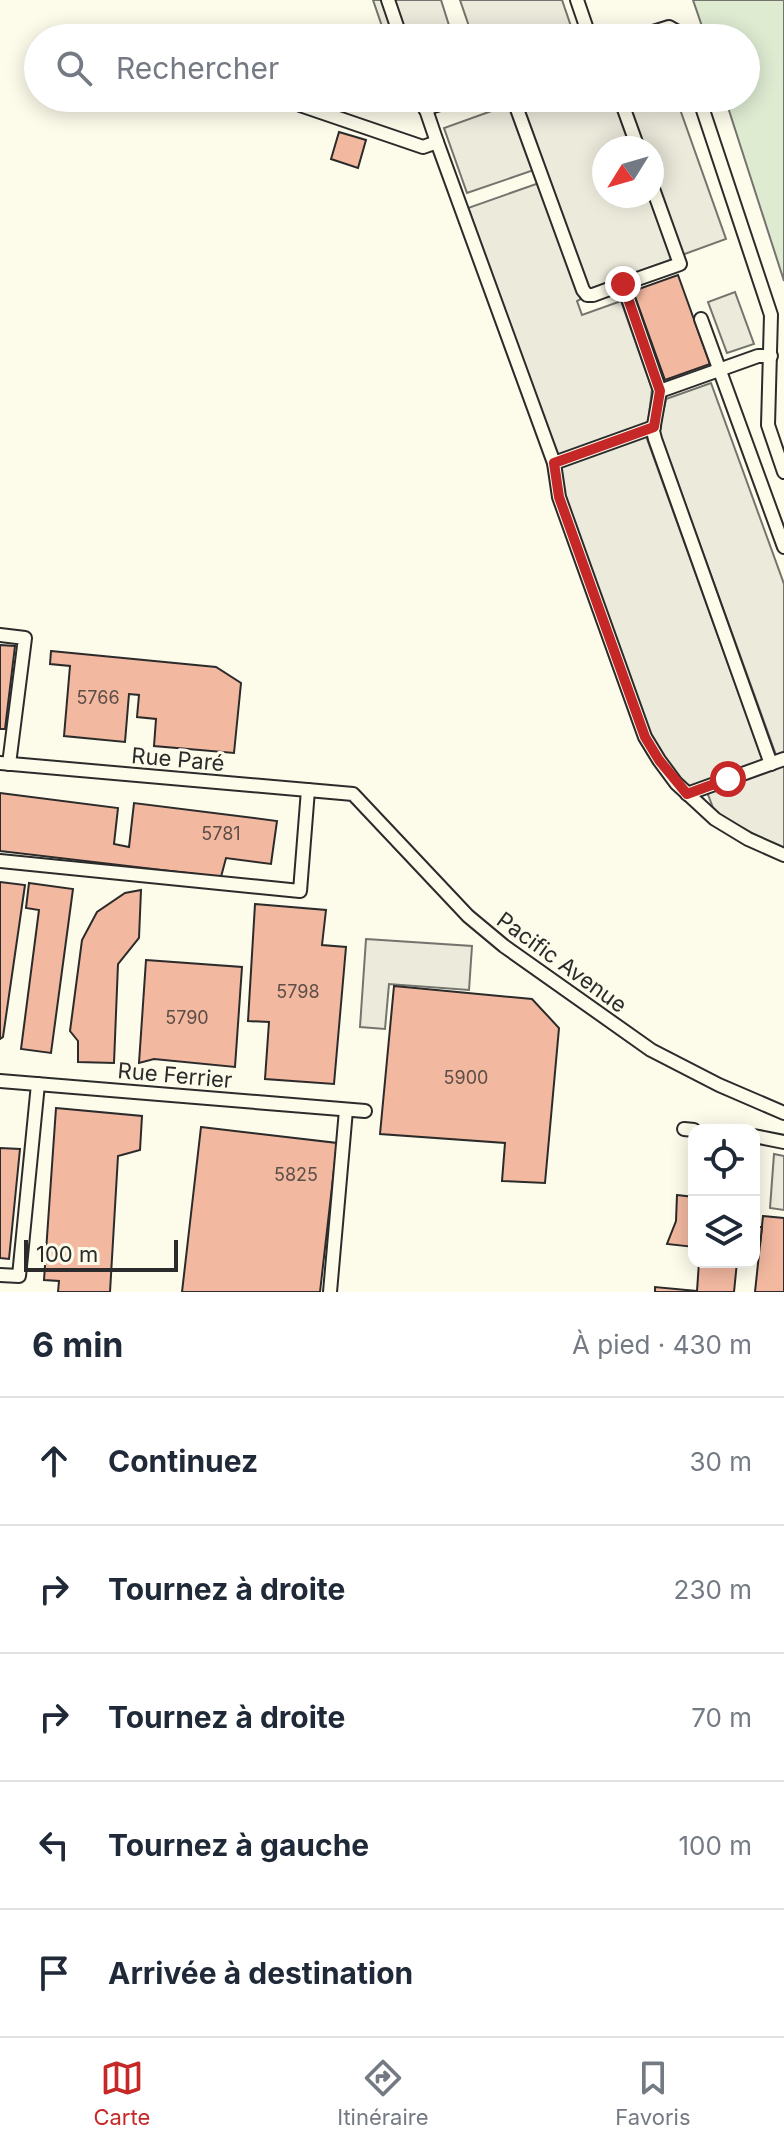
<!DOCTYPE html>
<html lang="fr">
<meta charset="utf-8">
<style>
body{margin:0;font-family:Inter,sans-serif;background:#f6f6f7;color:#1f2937}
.controls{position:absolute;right:24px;bottom:24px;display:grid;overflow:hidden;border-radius:16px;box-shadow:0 4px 20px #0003}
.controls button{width:72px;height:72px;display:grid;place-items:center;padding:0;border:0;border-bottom:2px solid #e0e1e3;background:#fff;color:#1f2937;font:40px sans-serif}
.compass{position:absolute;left:592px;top:136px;width:72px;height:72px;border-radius:50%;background:#fff;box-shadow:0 4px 20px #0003;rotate:233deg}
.scale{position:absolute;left:24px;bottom:20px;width:154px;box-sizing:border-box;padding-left:8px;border:4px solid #2b2b2b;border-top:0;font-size:22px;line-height:28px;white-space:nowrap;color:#2b2b2b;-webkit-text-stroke:6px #fdfbea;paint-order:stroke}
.stop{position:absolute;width:24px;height:24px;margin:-18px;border:6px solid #c62828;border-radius:50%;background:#fff}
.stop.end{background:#c62828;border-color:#fff;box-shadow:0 2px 8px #0008}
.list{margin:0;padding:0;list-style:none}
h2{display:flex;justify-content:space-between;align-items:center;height:104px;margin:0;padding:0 32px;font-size:34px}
h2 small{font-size:26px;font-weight:400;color:#747a83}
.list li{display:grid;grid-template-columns:52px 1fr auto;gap:24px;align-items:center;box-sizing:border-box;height:128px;padding:0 32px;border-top:2px solid #e0e1e3}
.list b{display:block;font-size:30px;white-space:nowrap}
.list em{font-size:26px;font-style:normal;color:#747a83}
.icon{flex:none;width:44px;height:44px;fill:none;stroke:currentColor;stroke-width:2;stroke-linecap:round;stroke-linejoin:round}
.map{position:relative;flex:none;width:784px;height:1292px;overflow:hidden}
.search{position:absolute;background:#fff;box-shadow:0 4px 20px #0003;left:24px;right:24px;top:24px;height:88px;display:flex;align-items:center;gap:20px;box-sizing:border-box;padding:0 28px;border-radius:44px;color:#747a83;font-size:30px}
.sheet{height:744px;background:#fff}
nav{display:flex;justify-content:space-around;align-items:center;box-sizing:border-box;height:112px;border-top:2px solid #e0e1e3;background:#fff;font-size:22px;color:#747a83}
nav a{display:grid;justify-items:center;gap:4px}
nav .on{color:#c62828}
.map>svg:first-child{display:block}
.green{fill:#deebd1;stroke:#74746e;stroke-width:2}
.parking{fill:#eceadb;stroke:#74746e;stroke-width:2}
.building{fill:#f2b8a0;stroke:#2b2b2b;stroke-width:2}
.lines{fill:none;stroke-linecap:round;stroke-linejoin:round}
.minor-casing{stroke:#2b2b2b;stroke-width:16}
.minor{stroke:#fdfbea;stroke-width:12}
.route{stroke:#c62828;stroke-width:10}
.labels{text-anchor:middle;stroke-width:6;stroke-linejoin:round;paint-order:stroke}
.number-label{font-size:18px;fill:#5d4e48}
.street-label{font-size:22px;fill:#2b2b2b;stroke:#fdfbea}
</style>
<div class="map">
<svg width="784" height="1292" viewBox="0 0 784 1292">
<rect width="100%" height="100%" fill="#fdfbea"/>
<!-- green -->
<polygon class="green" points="693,0 784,0 784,281 725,98 746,98 746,38 706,38"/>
<!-- parking -->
<g class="parking">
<polygon points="373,0 441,0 453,38 386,38"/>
<polygon points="460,0 562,0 575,38 473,38"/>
<polygon points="526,98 615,98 633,148 604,148 604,196 650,196 673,259 589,289 521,100"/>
<polygon points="625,98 676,98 726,239 682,255 652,172 652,148 643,148"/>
<polygon points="511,104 534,170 467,193 444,128"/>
<polygon points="539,183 581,299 577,301 582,315 621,301 652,389 648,424 558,456 468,208"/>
<polygon points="735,292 754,344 727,353 708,302"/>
<polygon points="711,383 784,584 784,752 776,755 659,431 666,399"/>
<polygon points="646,436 763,761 688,788 651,740 561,496 557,468"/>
<polygon points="784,764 784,850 715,813 707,792"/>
<polygon points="366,939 472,946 469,990 389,984 385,1029 360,1027"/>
<polygon points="774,1154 784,1156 784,1210 770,1208"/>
</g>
<!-- building -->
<g class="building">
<polygon points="339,132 366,140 358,168 331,159"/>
<polygon points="678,275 710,364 665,380 633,291"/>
<polygon points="0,645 15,646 5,729 0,729"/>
<polygon points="51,651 216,667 241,683 234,753 154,746 156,719 137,717 139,695 129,694 125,742 64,736 70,666 50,664"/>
<polygon points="0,793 118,808 114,844 129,847 134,803 277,821 271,864 226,858 221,877 0,851"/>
<polygon points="0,882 25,885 3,1037 0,1039"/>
<polygon points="29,883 73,889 51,1053 21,1049 39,910 26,908"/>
<polygon points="141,890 139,938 118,964 114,1063 78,1062 78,1041 70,1031 82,940 97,912 125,893"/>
<polygon points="255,904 326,910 322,945 346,947 334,1084 265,1079 269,1022 248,1021"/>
<polygon points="146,960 242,967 235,1067 154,1059 139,1063"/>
<polygon points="394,986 532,999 559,1028 545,1183 502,1181 505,1143 380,1134"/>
<polygon points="56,1108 142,1116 140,1150 118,1156 110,1292 58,1292 59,1281 44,1280"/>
<polygon points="201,1127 337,1143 320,1292 182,1292"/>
<polygon points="0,1148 20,1149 9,1259 0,1258"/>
<polygon points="677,1195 694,1197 694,1247 667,1244 676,1221"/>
<polygon points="763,1216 784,1218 784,1292 755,1292"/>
<polygon points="754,1227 762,1227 760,1245 754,1244"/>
<polygon points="699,1262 737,1262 734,1292 655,1292 655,1287 697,1291"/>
</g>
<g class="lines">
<!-- minor casing -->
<g class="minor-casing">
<g id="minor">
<polyline points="388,0 401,38"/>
<polyline points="577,0 590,38"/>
<polyline points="634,38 669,27 676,31 679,38"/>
<polyline points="422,98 437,142"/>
<polyline points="513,98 583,290 587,295 593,295 623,284 660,391 653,431 655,439 771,764"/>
<polyline points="620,98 638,148"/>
<polyline points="699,98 771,315 768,425 784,472"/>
<polyline points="300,105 423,147 437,142 554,463 559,497 645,737 659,760 676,783 715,819 748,839 784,855"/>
<polyline points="425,109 458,98"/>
<polyline points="623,284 680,264 652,186"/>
<polyline points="701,319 784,547"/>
<polyline points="660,391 758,356 771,356"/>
<polyline points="554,463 654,427"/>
<polyline points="0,635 25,638 9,764"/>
<polyline points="0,763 353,794 468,916 504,946 651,1050 719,1085 784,1113"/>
<polyline points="687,794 784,759"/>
<polyline points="0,861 300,891 308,790"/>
<polyline points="0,1081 365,1111"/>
<polyline points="684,1129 694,1130"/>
<polyline points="754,1136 784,1142"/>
<polyline points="0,1275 19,1276 38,1084"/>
<polyline points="330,1292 346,1110"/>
</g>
</g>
<!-- minor -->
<use href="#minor" class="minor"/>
</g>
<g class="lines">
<!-- route -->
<polyline class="route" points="623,284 660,391 654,427 554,463 559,497 645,737 659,760 687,794 728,779"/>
</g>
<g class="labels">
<!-- number labels -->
<g class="number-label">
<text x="98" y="704">5766</text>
<text x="221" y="840">5781</text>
<text x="298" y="998">5798</text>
<text x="187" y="1024">5790</text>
<text x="466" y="1084">5900</text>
<text x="296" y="1181">5825</text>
</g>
<!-- street labels -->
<g class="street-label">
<text transform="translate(178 759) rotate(5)" y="8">Rue Paré</text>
<text transform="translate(562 962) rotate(36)" y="8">Pacific Avenue</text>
<text transform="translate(175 1075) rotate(5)" y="8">Rue Ferrier</text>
</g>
</g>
</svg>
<div class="controls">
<button><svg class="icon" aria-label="locate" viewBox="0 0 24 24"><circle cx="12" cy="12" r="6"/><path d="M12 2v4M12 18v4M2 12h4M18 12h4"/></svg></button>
<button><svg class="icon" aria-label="layers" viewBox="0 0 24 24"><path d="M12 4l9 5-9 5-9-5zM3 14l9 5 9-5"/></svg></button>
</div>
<svg class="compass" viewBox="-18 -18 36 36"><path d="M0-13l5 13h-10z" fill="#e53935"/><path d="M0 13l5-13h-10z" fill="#747a83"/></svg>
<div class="scale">100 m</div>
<div class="stop" style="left:728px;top:779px"></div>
<div class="stop end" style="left:623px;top:284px"></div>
<div class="search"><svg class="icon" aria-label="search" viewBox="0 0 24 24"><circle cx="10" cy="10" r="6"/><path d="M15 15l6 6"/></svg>Rechercher</div>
</div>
<section class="sheet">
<h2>6 min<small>À pied · 430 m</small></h2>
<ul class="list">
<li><svg class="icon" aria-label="ahead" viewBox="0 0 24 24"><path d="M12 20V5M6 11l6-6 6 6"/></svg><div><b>Continuez</b></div><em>30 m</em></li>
<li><svg class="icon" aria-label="right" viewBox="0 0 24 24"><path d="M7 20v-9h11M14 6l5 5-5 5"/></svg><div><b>Tournez à droite</b></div><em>230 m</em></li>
<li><svg class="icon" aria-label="right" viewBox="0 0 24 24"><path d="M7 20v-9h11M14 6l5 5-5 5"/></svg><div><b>Tournez à droite</b></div><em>70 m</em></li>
<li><svg class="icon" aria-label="left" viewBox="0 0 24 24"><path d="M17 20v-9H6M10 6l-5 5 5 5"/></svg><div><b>Tournez à gauche</b></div><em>100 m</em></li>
<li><svg class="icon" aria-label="arrive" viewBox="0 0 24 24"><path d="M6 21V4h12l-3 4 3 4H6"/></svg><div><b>Arrivée à destination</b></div></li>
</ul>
</section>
<nav>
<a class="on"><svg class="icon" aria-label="map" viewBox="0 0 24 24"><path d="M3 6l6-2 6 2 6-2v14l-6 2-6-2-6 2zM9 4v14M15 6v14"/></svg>Carte</a>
<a><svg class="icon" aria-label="directions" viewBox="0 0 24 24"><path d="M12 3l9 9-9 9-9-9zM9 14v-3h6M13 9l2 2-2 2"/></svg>Itinéraire</a>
<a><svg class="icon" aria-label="saved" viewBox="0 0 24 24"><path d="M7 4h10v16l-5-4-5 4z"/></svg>Favoris</a>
</nav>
